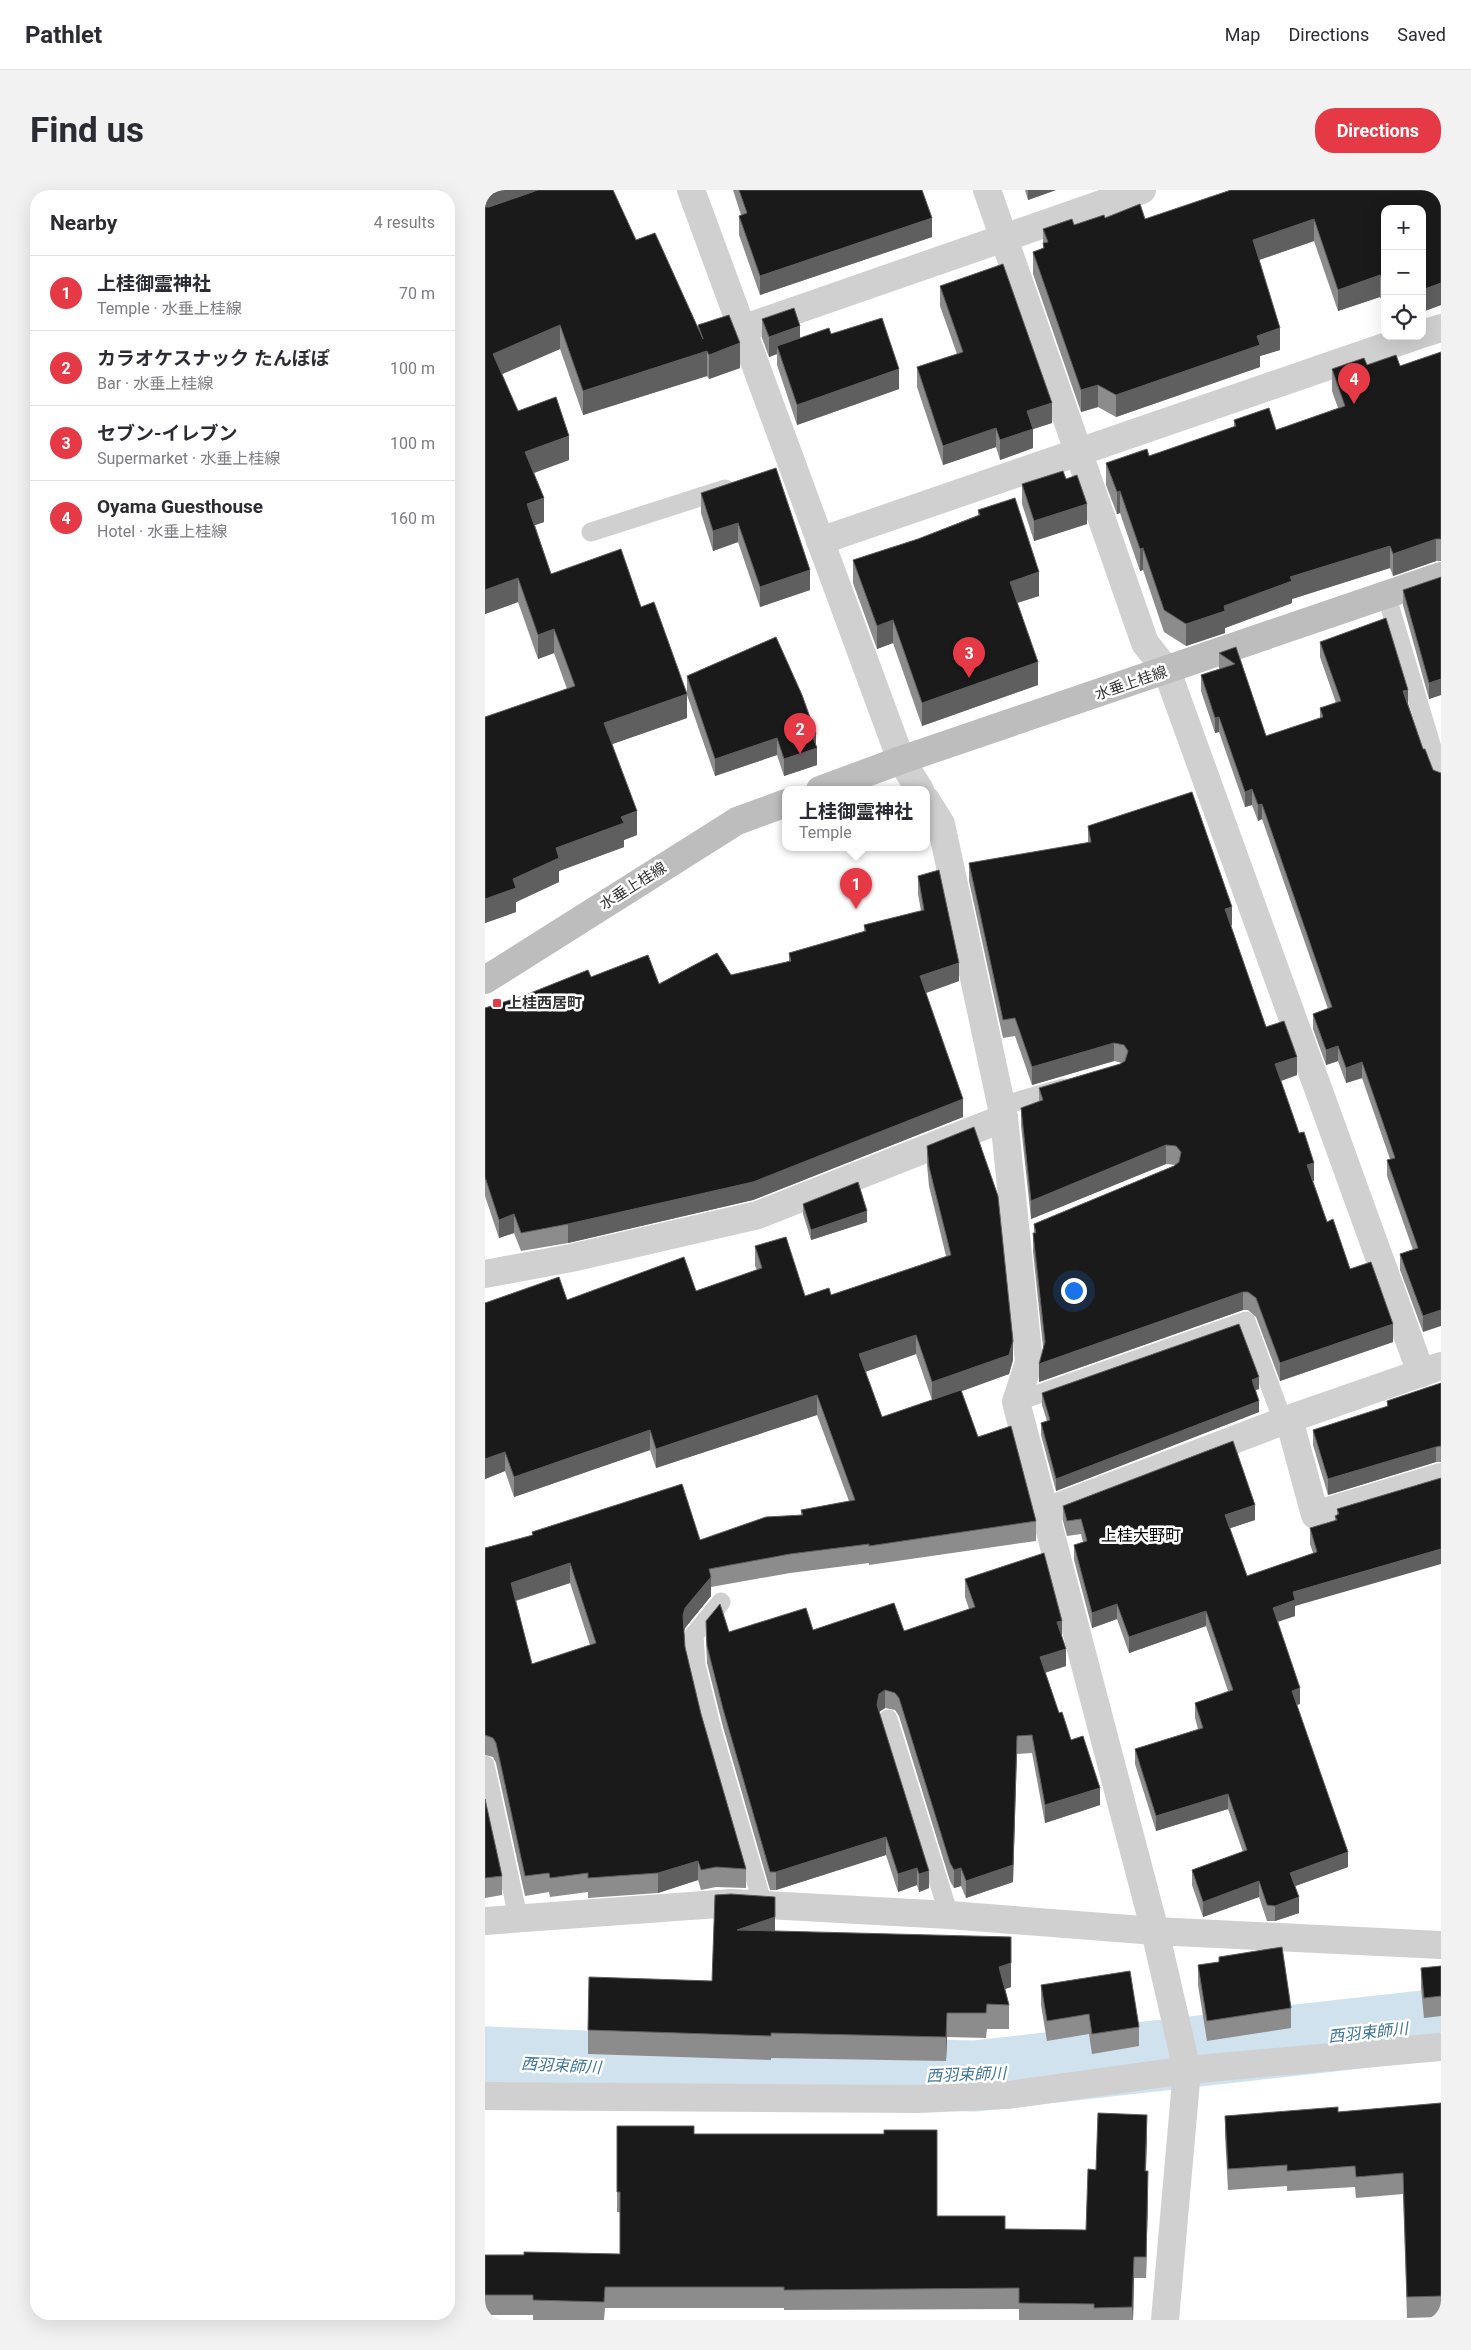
<!DOCTYPE html>
<meta charset="utf-8">
<style>
body{margin:0;font-family:Roboto,"Noto Sans JP",sans-serif;background:#f2f2f3;color:#2b2b33}
.controls{position:absolute;right:15px;top:15px;display:grid;overflow:hidden;border-radius:10px;box-shadow:0 5px 20px #0002}
.controls button{width:45px;height:45px;display:grid;place-items:center;padding:0;border:0;border-bottom:1px solid #e1e1e2;background:#fff;color:#2b2b33;font:25px sans-serif}
.you{position:absolute;left:588px;top:1100px;width:18px;height:18px;margin:-12px;border:4px solid #fff;border-radius:50%;background:#1a73e8;box-shadow:0 0 0 8px #1a73e833}
.badge{display:grid;place-items:center;width:32px;height:32px;border-radius:50%;background:#e63946;color:#fff;font-size:16px;font-weight:700}
.pin{position:absolute;translate:-50% -41px;filter:drop-shadow(0 1px 2px #0008)}
.pin::after{content:'';position:absolute;top:26px;width:18px;height:15px;background:inherit;clip-path:polygon(0 0,100% 0,50% 100%)}
.popup{position:absolute;left:297px;top:596px;width:148px;height:65px;box-sizing:border-box;display:grid;place-content:center;border-radius:10px;background:#fff;filter:drop-shadow(0 1px 4px #0005);font-size:16px;white-space:nowrap;color:#7c7c81}
.popup b{font-size:19px;color:#2b2b33}
.popup::after{content:'';position:absolute;left:50%;top:100%;margin-left:-10px;border:10px solid transparent;border-top-color:#fff}
.list{margin:0;padding:0;list-style:none}
h2{display:flex;justify-content:space-between;align-items:center;height:65px;margin:0;padding:0 20px;font-size:21px}
h2 small{font-size:16px;font-weight:400;color:#7c7c81}
.list li{display:grid;grid-template-columns:32px 1fr auto;gap:15px;align-items:center;box-sizing:border-box;height:75px;padding:0 20px;border-top:1px solid #e1e1e2}
.list b{display:block;font-size:19px;white-space:nowrap}
.list p{margin:0;font-size:16px;white-space:nowrap;color:#7c7c81}
.list em{font-size:16px;font-style:normal;color:#7c7c81}
.icon{flex:none;width:28px;height:28px;fill:none;stroke:currentColor;stroke-width:2;stroke-linecap:round;stroke-linejoin:round}
.map{position:relative;flex:none;width:956px;height:2130px;overflow:hidden;border-radius:20px}
header{display:flex;align-items:center;gap:30px;box-sizing:border-box;height:70px;padding:0 25px;background:#fff;border-bottom:1px solid #e1e1e2}
header strong{font-size:24px}
nav{display:flex;gap:28px;margin-inline-start:auto;font-size:18px}
.intro{display:flex;align-items:center;justify-content:space-between;box-sizing:border-box;height:120px;padding:0 30px}
h1{margin:0;font-size:35px}
.button{padding:12px 22px;border-radius:20px;background:#e63946;color:#fff;font-size:18px;font-weight:700}
main{display:flex;gap:30px;padding:0 30px}
aside{flex:1;background:#fff;border-radius:20px;box-shadow:0 5px 20px #0002}
.map>svg:first-child{display:block}
.lines{fill:none;stroke-linecap:round;stroke-linejoin:round}
.river{stroke:#cfe2ee;stroke-width:71}
.service{stroke:#d0d0d0;stroke-width:19}
.minor{stroke:#d0d0d0;stroke-width:28}
.secondary{stroke:#bdbdbd;stroke-width:28}
.wall{fill:#8c8c8c;fill-rule:evenodd}
.shaded-wall{fill:#5f5f5f}
.building{fill:#1a1a1a;stroke:#5f5f5f;fill-rule:evenodd}
.poi-dot{fill:#e63946;stroke:#fff;stroke-width:2}
.labels{text-anchor:middle;stroke-width:5;stroke-linejoin:round;paint-order:stroke}
.street-label{font-size:15px;fill:#333;stroke:#fff}
.poi-label{font-size:15px;font-weight:bold;fill:#333;stroke:#fff;text-anchor:start}
.neighbourhood-label{font-size:16px;fill:#000;stroke:#fff}
.water-label{font-size:16px;font-style:italic;fill:#3f7597;stroke:#fff}
</style>
<header>
<strong>Pathlet</strong>
<nav><a>Map</a><a>Directions</a><a>Saved</a></nav>
</header>
<div class="intro"><h1>Find us</h1><a class="button">Directions</a></div>
<main>
<aside>
<h2>Nearby<small>4 results</small></h2>
<ul class="list">
<li><span class="badge">1</span><div><b>上桂御霊神社</b><p>Temple · 水垂上桂線</p></div><em>70 m</em></li>
<li><span class="badge">2</span><div><b>カラオケスナック たんぼぽ</b><p>Bar · 水垂上桂線</p></div><em>100 m</em></li>
<li><span class="badge">3</span><div><b>セブン-イレブン</b><p>Supermarket · 水垂上桂線</p></div><em>100 m</em></li>
<li><span class="badge">4</span><div><b>Oyama Guesthouse</b><p>Hotel · 水垂上桂線</p></div><em>160 m</em></li>
</ul>
</aside>
<div class="map">
<svg width="956" height="2130" viewBox="0 0 956 2130">
<rect width="100%" height="100%" fill="#fff"/>
<g class="lines">
<!-- river -->
<polyline class="river" points="3,1872 217,1881 490,1886 956,1834"/>
<!-- service -->
<g class="service">
<polyline points="106,342 240,299"/>
<polyline points="901,404 956,588"/>
<polyline points="516,916 578,898"/>
<polyline points="531,1212 761,1131 798,1231"/>
<polyline points="236,1412 209,1445 211,1475 227,1540 278,1715"/>
<polyline points="403,1529 464,1725"/>
<polyline points="0,1575 33,1727"/>
</g>
<!-- minor -->
<g class="minor">
<polyline points="206,0 416,570 435,600"/>
<polyline points="502,0 660,453 682,481 936,1183"/>
<polyline points="257,139 657,0"/>
<polyline points="937,144 956,138"/>
<polyline points="335,351 931,146"/>
<polyline points="441,610 456,634 519,928 544,1172 531,1212 670,1741 702,1880 680,2130"/>
<polyline points="0,1084 86,1068 273,1025 519,928"/>
<polyline points="804,1229 830,1325 956,1287"/>
<polyline points="559,1322 798,1231 956,1176"/>
<polyline points="0,1731 246,1713 464,1725 670,1741 956,1755"/>
<polyline points="0,1906 432,1909 523,1905 702,1880 956,1857"/>
</g>
<!-- secondary -->
<g class="secondary">
<polyline points="335,600 416,570 956,386"/>
<polyline points="0,790 252,631 301,613"/>
</g>
</g>
<!-- wall -->
<g class="wall">
<polygon points="0,0 151,50 213,138 213,135 255,178 224,189 222,186 98,225 75,159 17,184 33,221 84,270 49,283 59,332 50,335 66,384 156,417 202,503 202,486 331,554 332,575 299,586 292,565 230,586 202,505 202,528 127,554 152,645 139,650 139,657 74,681 74,692 31,712 31,722 0,733 82,499 69,463 53,469 33,412 0,424"/>
<polygon points="248,0 437,0 447,47 275,105 254,45 254,26 256,25"/>
<polygon points="540,0 571,0 543,10"/>
<polygon points="956,0 956,115 937,122 937,19 900,19 900,110 897,111 895,107 853,121 829,51 774,70 795,160 775,166 775,177 631,227 613,217 596,222 548,84 548,62 558,58 558,39 589,35 620,28 660,29"/>
<polygon points="455,96 567,233 548,239 548,258 515,270 511,257 458,275 432,197 432,177 472,164 455,116"/>
<polygon points="277,129 315,148 346,144 414,199 312,235 292,175 292,164 284,167 277,148"/>
<polygon points="956,162 956,371 951,371 908,386 905,378 807,409 807,413 740,438 740,443 701,456 679,442 658,380 655,381 635,323 632,324 621,295 621,273 664,266 749,237 749,230 791,240 853,218 847,201 847,179 882,175 915,176"/>
<polygon points="291,278 325,400 275,417 253,352 228,361 216,323 216,303"/>
<polygon points="581,289 602,334 549,351 537,314 537,294"/>
<polygon points="493,320 554,406 532,413 553,495 437,536 408,453 392,459 368,393 368,370 433,349 493,325"/>
<polygon points="956,387 956,505 944,509 918,415 918,400"/>
<polygon points="835,452 923,513 938,559 948,580 938,1142 915,1080 915,1064 928,1060 902,986 902,970 905,969 877,888 861,893 853,871 841,875 828,839 828,824 843,819 777,629 773,631 767,615 760,617 734,542 730,543 716,501 716,485 735,479 734,478 734,463 751,457 781,546 835,528 835,518 851,513 835,467"/>
<polygon points="603,636 747,735 746,736 781,837 812,885 796,891 829,991 828,991 842,1032 865,1079 908,1152 795,1191 771,1127 763,1120 758,1120 554,1192 558,1157 548,1062 548,1043 549,1043 549,1034 691,975 681,974 546,1029 536,936 536,918 554,911 554,898 635,874 637,873 629,871 547,895 530,846 518,848 484,691 484,673 603,653"/>
<polygon points="433,686 474,791 441,803 478,927 268,1010 83,1053 36,1061 29,1043 14,1048 0,1006 0,818 106,787 174,794 246,785 304,771 304,763 379,741 379,735 436,721 433,704"/>
<path d="M442,956L528,1170L524,1184L476,1201L493,1247L551,1331V1351L384,1375V1373L305,1383L226,1397V1406L200,1438L199,1442L200,1457L216,1524L261,1679V1698L231,1697L216,1700L213,1690L173,1703L103,1708V1702L65,1707L64,1702L40,1706L11,1573L8,1567L0,1565V1358L47,1346V1342L215,1350L316,1325V1320L364,1311L332,1225L171,1278L165,1260L29,1307L20,1281L0,1289V1113L82,1110L211,1101L272,1080L270,1076V1056L320,1106L346,1105L461,1066L444,996L442,975ZM431,1164L447,1210L397,1227L380,1182ZM85,1393L105,1455L47,1474L31,1411Z"/>
<polygon points="318,1014 382,1032 326,1050 318,1024"/>
<polygon points="956,1193 956,1272 951,1272 843,1305 828,1255 828,1240 902,1217 902,1211"/>
<polygon points="774,1199 771,1200 774,1222 571,1301 556,1245 556,1233 562,1231 557,1215 557,1203"/>
<polygon points="956,1288 810,1416 810,1426 793,1432 815,1514 812,1515 863,1677 810,1696 814,1723 790,1731 782,1731 774,1707 718,1727 707,1695 707,1680 758,1662 743,1619 671,1641 650,1574 650,1559 713,1539 710,1528 710,1513 743,1501 721,1436 644,1463 632,1429 607,1438 589,1370 589,1355 598,1352 596,1344 582,1346 578,1331 578,1316 770,1330 745,1338 762,1386 828,1363 825,1354 825,1338 850,1331 850,1326 852,1325 852,1319"/>
<polygon points="480,1389 577,1448 581,1476 560,1483 574,1523 615,1615 560,1633 547,1563 532,1564 528,1692 481,1708 476,1696 469,1698 465,1691 414,1526 410,1520 400,1518 394,1522 444,1698 434,1702 432,1695 413,1702 401,1665 291,1700 285,1700 238,1537 222,1473 221,1449 221,1431 244,1442 328,1440 419,1441 484,1419 480,1407"/>
<polygon points="0,1609 17,1686 17,1705 0,1708"/>
<polygon points="290,1741 526,1771 526,1797 520,1799 524,1815 524,1839 502,1839 501,1848 462,1847 461,1871 286,1868 286,1870 103,1864 103,1840 227,1791"/>
<polygon points="734,1767 806,1818 806,1838 722,1851 713,1795 713,1775 734,1772"/>
<polygon points="956,1776 956,1826 939,1828 936,1798 936,1778"/>
<polygon points="556,1795 654,1837 654,1856 607,1864 604,1844 562,1851 556,1815"/>
<polygon points="956,1913 956,2127 922,2128 918,2004 871,2008 870,1997 802,2001 802,1996 743,2000 740,1946 740,1926 853,1922"/>
<polygon points="132,1936 209,1944 452,2026 520,2039 601,2040 611,1980 662,1946 661,1981 663,2002 661,2088 649,2088 648,2130 534,2130 534,2119 299,2120 299,2118 120,2118 119,2130 48,2130 48,2125 0,2125 0,2065 135,2064 135,2022 132,2022"/>
</g>
<!-- shaded-wall -->
<g class="shaded-wall">
<polygon points="0,0 54,0 0,18"/>
<polygon points="543,0 571,0 543,10"/>
<polygon points="447,28 447,47 275,105 275,86"/>
<polygon points="829,29 829,51 768,72 768,50"/>
<polygon points="895,85 895,107 853,121 853,100"/>
<polygon points="900,88 900,110 897,111 897,89"/>
<polygon points="956,93 956,115 937,122 937,100"/>
<polygon points="75,135 75,159 8,188 8,164"/>
<polygon points="315,136 315,155 292,156 292,164 284,167 284,147"/>
<polygon points="795,138 795,160 775,166 775,177 631,227 631,205 772,146"/>
<polygon points="255,153 255,178 224,189 224,165"/>
<polygon points="222,161 222,186 98,225 98,201"/>
<polygon points="414,179 414,199 312,235 312,215"/>
<polygon points="613,195 613,217 596,222 596,200"/>
<polygon points="567,213 567,233 548,239 548,258 515,270 515,250 542,221"/>
<polygon points="511,238 511,257 458,275 458,256"/>
<polygon points="84,246 84,270 40,286 40,262"/>
<polygon points="635,301 635,323 632,324 632,302"/>
<polygon points="59,308 59,332 42,338 42,314"/>
<polygon points="602,314 602,334 549,351 549,331"/>
<polygon points="253,333 253,352 228,361 228,341"/>
<polygon points="951,349 951,371 908,386 908,364"/>
<polygon points="905,356 905,378 807,409 807,413 740,438 740,443 701,456 701,434 739,416 805,387"/>
<polygon points="658,358 658,380 655,381 655,359"/>
<polygon points="325,380 325,400 275,417 275,397"/>
<polygon points="554,382 554,406 525,415 525,392"/>
<polygon points="33,388 33,412 0,424 0,400"/>
<polygon points="408,430 408,453 392,459 392,436"/>
<polygon points="69,439 69,463 53,469 53,445"/>
<polygon points="553,472 553,495 437,536 437,513"/>
<polygon points="956,489 956,505 944,509 944,493"/>
<polygon points="923,500 923,515 918,501"/>
<polygon points="202,504 202,528 119,557 119,533"/>
<polygon points="734,527 734,542 730,543 730,528"/>
<polygon points="331,544 331,558 332,558 332,575 299,586 299,569 327,545"/>
<polygon points="292,548 292,565 230,586 230,569"/>
<polygon points="767,599 767,615 760,617 760,602"/>
<polygon points="777,614 777,629 773,631 773,615"/>
<polygon points="152,621 152,645 139,650 139,657 74,681 74,692 31,712 31,722 0,733 0,709 71,658 136,627"/>
<polygon points="747,717 747,735 740,738 740,719"/>
<polygon points="474,773 474,791 435,805 435,786"/>
<polygon points="629,853 629,871 547,895 547,877"/>
<polygon points="853,856 853,871 841,875 841,860"/>
<polygon points="812,867 812,885 790,893 790,874"/>
<polygon points="877,872 877,888 861,893 861,878"/>
<polygon points="478,909 478,927 268,1010 83,1053 83,1034"/>
<polygon points="681,955 681,974 546,1029 546,1011"/>
<polygon points="829,973 829,991 822,993 822,975"/>
<polygon points="382,1021 382,1032 326,1050 326,1040"/>
<polygon points="29,1024 29,1043 14,1048 14,1030"/>
<polygon points="758,1102 758,1120 554,1192 554,1174"/>
<polygon points="956,1120 956,1136 938,1142 938,1126"/>
<polygon points="908,1134 908,1152 795,1191 795,1173"/>
<polygon points="431,1145 431,1164 374,1184 374,1164"/>
<polygon points="528,1151 528,1170 524,1184 447,1212 447,1192"/>
<polygon points="774,1187 774,1199 767,1201 767,1190"/>
<polygon points="332,1205 332,1225 171,1278 171,1259"/>
<polygon points="774,1211 774,1222 571,1301 571,1289"/>
<polygon points="165,1240 165,1260 29,1307 29,1287"/>
<polygon points="951,1257 951,1272 843,1305 843,1289"/>
<polygon points="20,1262 20,1281 0,1289 0,1269"/>
<polygon points="770,1315 770,1330 740,1340 740,1325"/>
<polygon points="956,1359 956,1374 810,1416 810,1426 788,1433 788,1418 808,1402"/>
<polygon points="85,1373 85,1393 26,1412 26,1393"/>
<polygon points="226,1387 226,1406 200,1438 198,1445 198,1426 200,1418"/>
<polygon points="632,1414 632,1429 607,1438 607,1423"/>
<polygon points="721,1421 721,1436 644,1463 644,1447"/>
<polygon points="577,1431 577,1448 572,1432"/>
<polygon points="581,1459 581,1476 555,1484 555,1467"/>
<polygon points="815,1498 815,1514 807,1516 807,1501"/>
<polygon points="400,1500 400,1518 394,1522 392,1515 394,1504"/>
<polygon points="532,1546 528,1692 481,1708 481,1691"/>
<polygon points="615,1598 615,1615 560,1633 560,1615"/>
<polygon points="743,1604 743,1619 671,1641 671,1626"/>
<polygon points="401,1647 401,1665 291,1700 291,1682"/>
<polygon points="863,1662 863,1677 805,1698 805,1683"/>
<polygon points="213,1671 213,1690 173,1703 173,1683"/>
<polygon points="432,1678 432,1695 413,1702 413,1684"/>
<polygon points="476,1678 476,1696 469,1698 469,1680"/>
<polygon points="444,1681 444,1698 434,1702 434,1684"/>
<polygon points="774,1691 774,1707 718,1727 718,1712"/>
<polygon points="290,1707 290,1751 252,1740"/>
<polygon points="814,1707 814,1723 790,1731 790,1716"/>
<polygon points="526,1747 526,1797 514,1801 514,1777"/>
<polygon points="462,1823 462,1847 461,1871 461,1847"/>
<polygon points="662,1925 662,1946 660,2002 660,1981"/>
<polygon points="663,1981 663,2002 661,2088 661,2067"/>
<polygon points="649,2067 649,2088 648,2130 647,2117"/>
</g>
<!-- building -->
<g class="building">
<polygon points="53,0 128,0 151,50 170,43 218,149 213,135 244,125 255,153 224,165 222,161 98,201 75,135 8,164 33,221 71,207 84,246 40,262 59,308 42,314 66,384 136,359 156,417 169,412 202,504 119,533 152,621 136,627 139,633 71,658 74,668 28,689 31,698 0,709 0,527 90,496 69,439 53,445 33,388 0,400 0,17 4,17"/>
<polygon points="254,0 437,0 447,28 275,86 254,26 262,23"/>
<polygon points="746,0 956,0 956,93 937,100 937,19 900,19 900,88 897,89 895,85 853,100 829,29 768,50 795,138 772,146 775,155 631,205 613,195 596,200 548,62 559,58 558,53 563,52 558,39 587,29 589,35 619,25 620,28 655,14 660,29"/>
<polygon points="518,74 567,213 542,221 548,239 515,250 511,238 458,256 432,177 478,162 455,96"/>
<polygon points="309,118 315,136 284,147 277,129"/>
<polygon points="397,128 414,179 312,215 292,156 344,138 346,144"/>
<polygon points="956,162 956,349 951,349 908,364 905,356 805,387 807,391 739,416 740,421 701,434 679,420 658,358 655,359 635,301 632,302 621,273 662,259 664,266 751,236 749,230 784,218 791,240 860,216 847,179 879,168 882,175 911,165 915,176"/>
<polygon points="291,278 325,380 275,397 253,333 228,341 216,303"/>
<polygon points="578,281 581,289 592,285 602,314 549,331 537,294"/>
<polygon points="530,308 554,382 525,392 553,472 437,513 408,430 392,436 368,370 433,349 495,325 493,320"/>
<polygon points="956,387 956,489 944,493 918,400"/>
<polygon points="901,428 923,500 918,501 938,559 940,559 948,580 956,583 956,1120 938,1126 915,1064 933,1058 902,970 910,968 877,872 861,878 853,856 841,860 828,824 847,817 777,614 773,615 767,599 760,602 734,527 730,528 716,485 750,474 734,463 751,457 781,546 838,527 835,518 856,511 835,452"/>
<polygon points="291,447 317,505 331,544 327,545 332,558 299,569 292,548 230,569 202,486"/>
<polygon points="707,602 747,717 740,719 781,837 799,831 812,867 790,874 812,937 814,943 819,942 829,973 822,975 842,1032 848,1029 865,1079 886,1072 908,1134 795,1173 771,1108 763,1102 758,1102 554,1174 560,1152 548,1043 551,1043 549,1034 689,976 694,972 696,962 691,956 681,955 546,1011 536,918 558,910 554,898 635,874 640,871 643,861 639,855 629,853 547,877 530,828 518,830 484,673 606,652 603,636"/>
<polygon points="454,680 474,773 435,786 478,909 268,992 83,1034 36,1043 29,1024 14,1030 0,987 0,818 38,806 103,780 106,787 163,765 174,794 232,763 246,785 306,771 304,763 381,741 379,735 439,720 433,686"/>
<path d="M489,937L513,1006L528,1151L524,1165L447,1192L431,1145L374,1164L397,1227L476,1200L493,1247L526,1236L551,1331L384,1356V1354L305,1364L224,1379L226,1387L200,1418L198,1426L200,1457L216,1524L261,1679L231,1677L216,1680L213,1671L173,1683L103,1688V1683L65,1688L64,1683L40,1686L11,1553L8,1548L0,1545V1358L48,1345L47,1342L197,1294L215,1350L281,1327L318,1325L316,1320L370,1310L332,1205L171,1259L165,1240L29,1287L20,1262L0,1269V1113L74,1087L82,1110L199,1067L211,1101L277,1078L270,1056L301,1047L320,1106L344,1098L346,1105L466,1065L444,977L442,956ZM85,1373L111,1453L47,1474L26,1393Z"/>
<polygon points="373,992 382,1021 326,1040 318,1014"/>
<polygon points="754,1134 774,1187 767,1190 774,1211 571,1289 556,1233 565,1230 557,1203"/>
<polygon points="956,1193 956,1256 951,1257 843,1289 828,1240 903,1216 902,1211"/>
<polygon points="748,1251 770,1315 740,1325 762,1386 832,1362 825,1338 852,1330 850,1326 854,1324 852,1319 956,1288 956,1359 808,1402 810,1410 788,1418 815,1498 807,1501 863,1662 805,1683 814,1707 790,1716 782,1715 774,1691 718,1712 707,1680 762,1660 743,1604 671,1626 650,1559 718,1538 710,1513 748,1500 721,1421 644,1447 632,1414 607,1423 589,1355 602,1351 596,1329 582,1331 578,1316"/>
<polygon points="559,1363 577,1431 572,1432 581,1459 555,1467 574,1523 577,1522 586,1550 598,1546 615,1598 560,1615 547,1545 532,1546 528,1675 481,1691 476,1678 469,1680 465,1673 414,1508 410,1503 400,1500 394,1504 392,1515 444,1681 434,1684 432,1678 413,1684 401,1647 291,1682 285,1682 238,1519 222,1456 221,1431 235,1414 244,1442 321,1418 328,1440 409,1413 419,1441 490,1417 480,1389"/>
<polygon points="0,1609 17,1686 0,1688"/>
<polygon points="246,1704 290,1707 290,1727 252,1740 526,1747 526,1773 514,1777 524,1815 502,1814 501,1823 462,1823 461,1847 286,1843 286,1846 103,1840 104,1787 227,1791 230,1705"/>
<polygon points="797,1757 806,1818 722,1831 713,1775 734,1772 734,1767"/>
<polygon points="956,1776 956,1806 939,1808 936,1778"/>
<polygon points="645,1781 654,1837 607,1844 604,1824 562,1831 556,1795"/>
<polygon points="956,1913 956,2106 922,2107 918,1983 871,1987 870,1976 802,1981 802,1975 743,1979 740,1926 853,1917 853,1922"/>
<polygon points="613,1923 662,1925 660,1981 663,1981 661,2067 649,2067 647,2117 609,2118 609,2114 534,2113 534,2098 299,2100 299,2097 120,2097 119,2112 48,2110 48,2105 0,2105 0,2065 39,2065 39,2062 135,2064 135,2002 132,2002 132,1936 209,1936 209,1944 399,1944 399,1940 452,1940 452,2026 520,2026 520,2039 601,2040 603,1979 611,1980"/>
</g>
<!-- markers -->
<rect class="poi-dot" x="7" y="808" width="10" height="10" rx="2.5"/>
<g class="labels">
<!-- street labels -->
<g class="street-label">
<text transform="translate(646 493) rotate(-19)" y="5">水垂上桂線</text>
<text transform="translate(148 696) rotate(-32)" y="5">水垂上桂線</text>
</g>
<!-- poi labels -->
<g class="poi-label">
<text x="22" y="818">上桂西居町</text>
</g>
<!-- neighbourhood labels -->
<g class="neighbourhood-label">
<text x="656" y="1351">上桂大野町</text>
</g>
<!-- water labels -->
<g class="water-label">
<text transform="translate(883 1842) rotate(-6)" y="6">西羽束師川</text>
<text transform="translate(76 1875) rotate(3)" y="6">西羽束師川</text>
<text transform="translate(481 1884) rotate(-2)" y="6">西羽束師川</text>
</g>
</g>
</svg>
<div class="controls">
<button>+</button>
<button>−</button>
<button><svg class="icon" aria-label="locate" viewBox="0 0 24 24"><circle cx="12" cy="12" r="6"/><path d="M12 2v4M12 18v4M2 12h4M18 12h4"/></svg></button>
</div>
<div class="you"></div>
<div class="pin badge" style="left:371px;top:719px">1</div>
<div class="popup"><b>上桂御霊神社</b>Temple</div>
<div class="pin badge" style="left:315px;top:564px">2</div>
<div class="pin badge" style="left:484px;top:488px">3</div>
<div class="pin badge" style="left:869px;top:214px">4</div>
</div>
</main>
